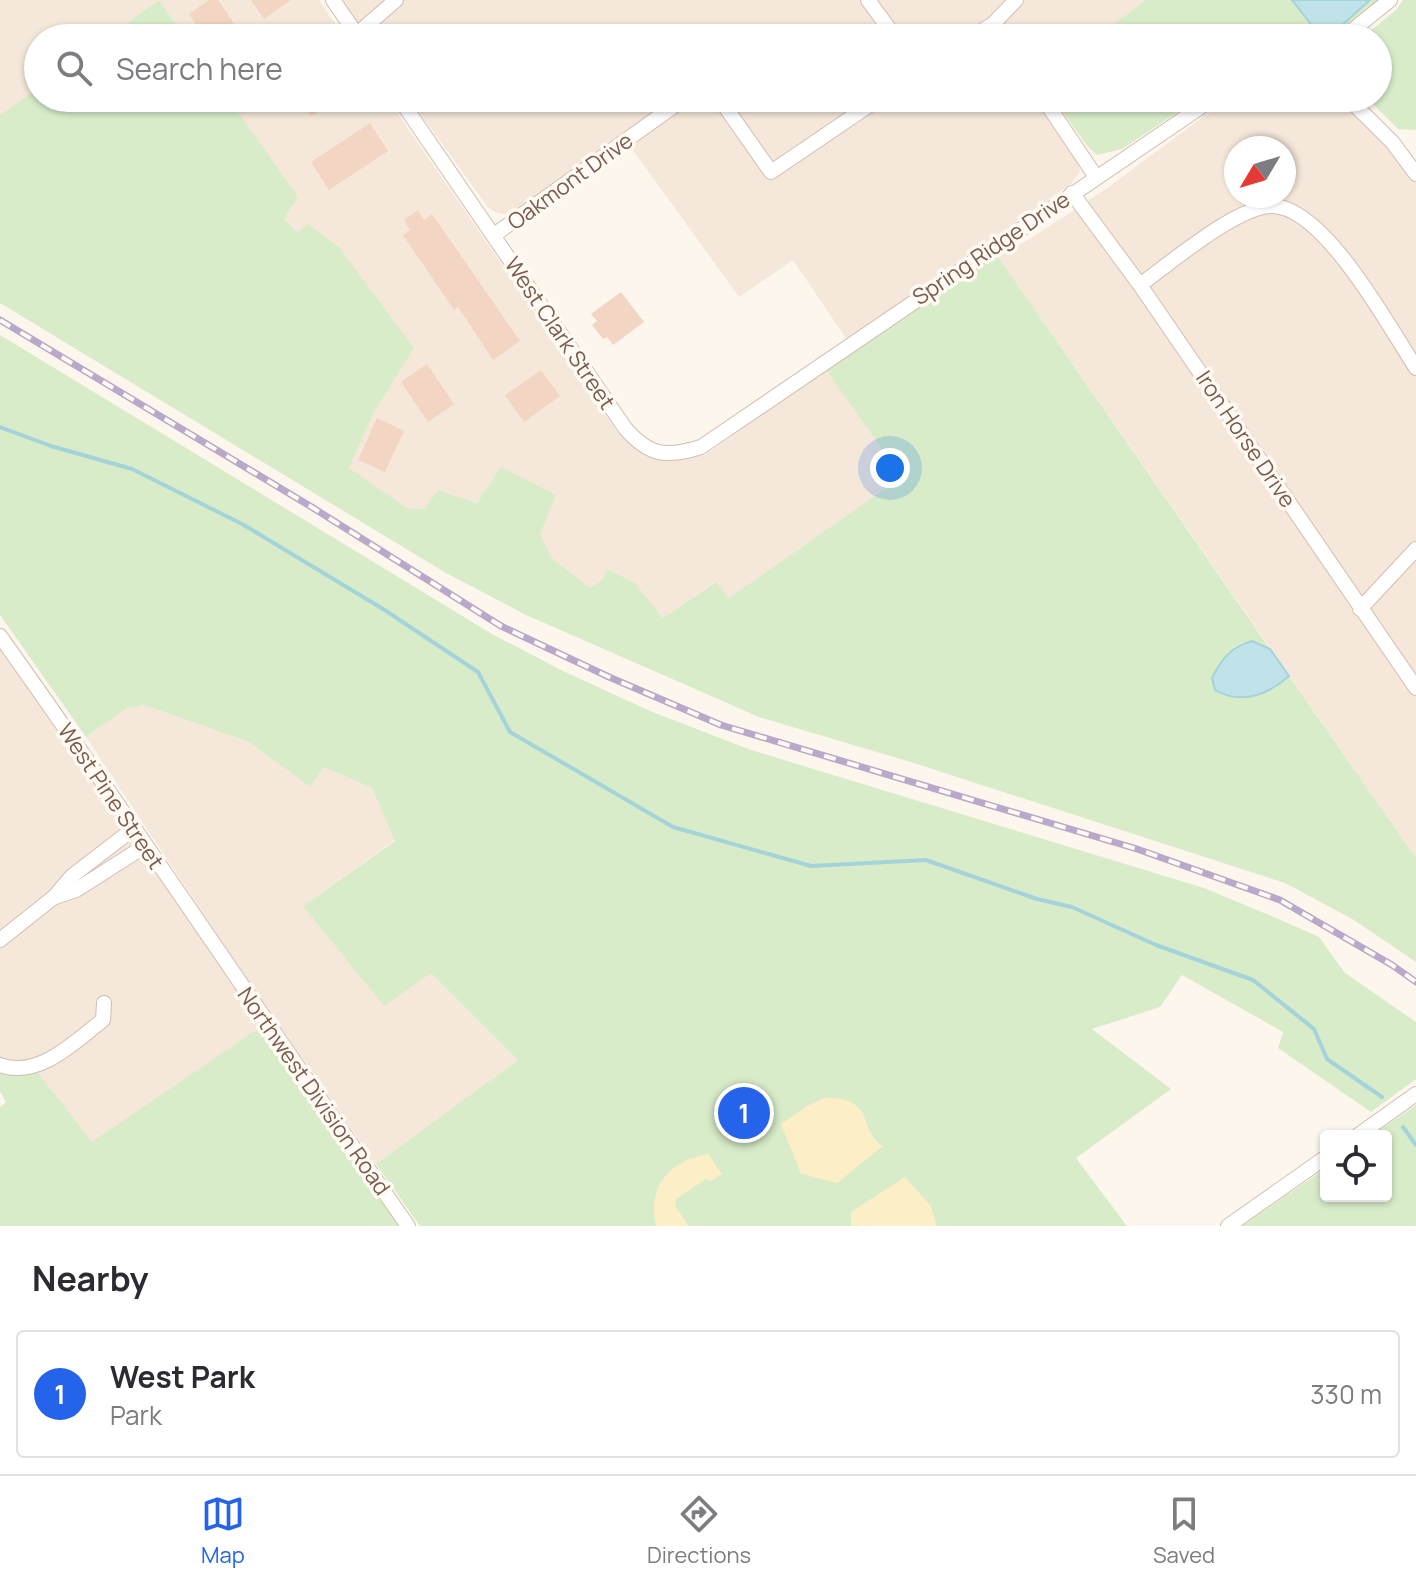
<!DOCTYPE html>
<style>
body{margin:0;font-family:Manrope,sans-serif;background:#f7f7f7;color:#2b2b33}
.controls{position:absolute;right:24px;bottom:24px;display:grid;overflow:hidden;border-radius:8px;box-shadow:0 2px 6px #0004}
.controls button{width:72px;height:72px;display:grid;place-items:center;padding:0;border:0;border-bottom:2px solid #e1e1e2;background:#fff;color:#2b2b33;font:40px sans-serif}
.compass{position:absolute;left:1224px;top:136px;width:72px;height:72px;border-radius:50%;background:#fff;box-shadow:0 2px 6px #0004;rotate:232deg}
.you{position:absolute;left:890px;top:468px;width:28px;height:28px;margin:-20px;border:6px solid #fff;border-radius:50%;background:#1a73e8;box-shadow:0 0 0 12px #1a73e833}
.badge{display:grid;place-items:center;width:52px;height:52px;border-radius:50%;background:#2563eb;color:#fff;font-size:26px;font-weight:700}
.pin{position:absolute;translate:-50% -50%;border:4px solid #fff;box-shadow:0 2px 8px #0006}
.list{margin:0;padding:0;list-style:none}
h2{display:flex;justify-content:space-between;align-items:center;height:104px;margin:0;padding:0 32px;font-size:34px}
h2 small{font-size:26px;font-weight:400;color:#7c7c81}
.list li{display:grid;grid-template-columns:52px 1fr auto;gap:24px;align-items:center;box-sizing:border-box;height:128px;margin:0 16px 16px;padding:0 16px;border:2px solid #e1e1e2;border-radius:8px}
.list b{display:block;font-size:30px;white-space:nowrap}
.list p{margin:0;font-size:26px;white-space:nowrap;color:#7c7c81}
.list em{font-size:26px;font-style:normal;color:#7c7c81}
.icon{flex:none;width:44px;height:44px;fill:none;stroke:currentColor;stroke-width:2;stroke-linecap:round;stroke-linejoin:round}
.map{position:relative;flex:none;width:1416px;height:1226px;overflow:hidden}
.search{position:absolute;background:#fff;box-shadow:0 2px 6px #0004;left:24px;right:24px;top:24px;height:88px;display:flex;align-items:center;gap:20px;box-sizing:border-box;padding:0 28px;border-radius:44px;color:#7c7c81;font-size:30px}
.sheet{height:248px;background:#fff}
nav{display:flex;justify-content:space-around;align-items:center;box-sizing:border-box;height:112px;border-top:2px solid #e1e1e2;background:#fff;font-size:22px;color:#7c7c81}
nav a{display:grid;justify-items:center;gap:4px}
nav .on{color:#2563eb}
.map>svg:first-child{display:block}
.residential{fill:#f5e8da;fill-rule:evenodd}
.green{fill:#d8ecc9}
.sand{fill:#fcefc7}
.water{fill:#bfe3e8;stroke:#a5d3da;stroke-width:2}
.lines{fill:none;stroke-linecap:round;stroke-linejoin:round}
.stream{stroke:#a5d3da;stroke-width:4}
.building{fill:#f3d5c3}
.minor-casing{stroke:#d1beb0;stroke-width:16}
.minor{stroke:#fff;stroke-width:14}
.rail-casing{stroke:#b9a8c9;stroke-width:7}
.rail{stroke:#fffaf3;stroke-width:4;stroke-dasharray:12;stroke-linecap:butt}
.labels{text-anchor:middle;stroke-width:7;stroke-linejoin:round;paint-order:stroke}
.street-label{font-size:22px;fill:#7a5c4d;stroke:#fffaf3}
</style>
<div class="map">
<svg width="1416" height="1226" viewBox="0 0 1416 1226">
<rect width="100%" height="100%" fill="#fdf6ec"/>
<!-- residential -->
<g class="residential">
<polygon points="0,0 319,0 345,38 186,38 159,0 106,38 38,38 38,88 0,115"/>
<polygon points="341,0 1146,0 1095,38 368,38"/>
<polygon points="228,98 387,98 618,433 645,456 667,461 705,455 826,370 903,477 729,598 715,582 663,618 635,583 608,569 602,580 590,588 551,557 502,467 477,503 438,490 424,509 407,508 348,468 374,412 298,233 284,217"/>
<polygon points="409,98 1033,98 1078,163 1080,171 1072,183 847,340 793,260 739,297 622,135 513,213 504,214 495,212 487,206"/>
<path d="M1237,98H1336L1345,102L1401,161L1416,183V858L997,255L1028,240L1106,189L1207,114ZM1236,148H1284V196H1236Z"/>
<polygon points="0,649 262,1026 92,1143 38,1074 14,1074 0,1071"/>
<polygon points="144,705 249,742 310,787 324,767 372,788 395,840 303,906 431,973 518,1060 376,1164 230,954 86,737 127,708"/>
</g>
<!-- green -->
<g class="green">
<polygon points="159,0 186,38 106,38"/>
<polygon points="1146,0 1292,0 1321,37 1330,36 1370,0 1381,0 1337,38 1095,38"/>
<polygon points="1403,0 1416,0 1416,130 1398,129 1367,98 1378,98 1378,38 1362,38 1396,10"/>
<path d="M38,88V98H228L298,197L284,218L298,233L308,224L339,247L414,348L374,412L349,468L407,508L424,509L438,490L477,503L501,467L556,495L540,534L551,557L590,588L602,580L608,569L635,583L663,618L716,582L729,598L902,477L826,370L997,255L1270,649C1265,647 1257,642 1251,641C1232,641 1219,664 1212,678L1215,690L1276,688L1289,676L1416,858V962L1354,920L1285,883L914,763L759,717L526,615L446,573L0,303V115Z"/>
<polygon points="1053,98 1199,98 1122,149 1097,155 1088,147"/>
<polygon points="0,335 492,634 563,671 650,711 751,750 1204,888 1274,917 1319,937 1345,973 1416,1022 1416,1079 1371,1112 1278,1048 1283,1032 1182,975 1160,1007 1092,1029 1171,1089 1076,1158 1127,1226 420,1226 376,1164 518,1060 431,973 384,1006 303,906 395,841 372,788 324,767 310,787 249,742 144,705 127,708 86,737 0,615"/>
<polygon points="262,1026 400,1226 0,1226 0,1107 6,1102 0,1091 0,1071 14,1074 38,1073 92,1142"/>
<polygon points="1416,1105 1416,1226 1242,1226 1326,1168 1326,1196 1386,1196 1386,1136 1371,1136"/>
</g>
<!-- sand -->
<g class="sand">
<path d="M824,1098C877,1096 858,1132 883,1146L837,1183L801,1174L781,1124L807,1106Z"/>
<path d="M708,1154L722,1174L711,1181L706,1179L676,1199L675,1206L689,1226H656C647,1186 669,1161 708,1154Z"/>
<polygon points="905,1177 931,1206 937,1226 851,1226 851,1212"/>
</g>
<!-- water -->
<g class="water">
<polygon points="1292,0 1370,0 1330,36 1321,37"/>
<path d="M1252,641L1270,649L1289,676C1268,695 1241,705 1215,690L1212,678C1221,660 1231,646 1252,641Z"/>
</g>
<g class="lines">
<!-- stream -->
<g class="stream">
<polyline points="0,427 51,446 132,469 244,525 383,609 478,672 510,732 673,827 811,866 926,860 1037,899 1072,907 1156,945 1253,980 1314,1029 1327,1059 1382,1097"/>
<polyline points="1403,1127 1416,1145"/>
</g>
</g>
<!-- building -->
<g class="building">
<polygon points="209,0 218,0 244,38 205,38 189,14"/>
<polygon points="251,0 291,0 264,19"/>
<polygon points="299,98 339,98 311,116"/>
<polygon points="370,123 388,151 329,190 311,162"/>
<polygon points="418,210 424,220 432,214 520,341 493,360 458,307 454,310 403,235 410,230 404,220"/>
<polygon points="621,292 644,322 613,345 607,337 603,339 592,325 597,321 591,314"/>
<polygon points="427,364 454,404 428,422 401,382"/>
<polygon points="541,370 560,396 524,422 505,395"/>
<polygon points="377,418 404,431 385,472 358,460"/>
</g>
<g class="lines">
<!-- minor casing -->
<g class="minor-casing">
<g id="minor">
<polyline points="333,0 359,38"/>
<polyline points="868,0 896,38"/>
<polyline points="993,24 1016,0"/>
<polyline points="357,34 396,0"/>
<polyline points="971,38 993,24 1003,38"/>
<polyline points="1343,38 1390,0"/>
<path d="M399,98L625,428C649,456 666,458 701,447L1214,98"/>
<polyline points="719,98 771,172 880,98"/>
<polyline points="1043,98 1096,177"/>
<polyline points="1348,98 1393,143 1416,174"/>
<polyline points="1072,193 1140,285 1416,688"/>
<polyline points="494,235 685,98"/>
<path d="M1140,285C1169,264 1237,206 1272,206C1324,206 1389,327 1416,368"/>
<polyline points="1360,609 1416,549"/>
<path d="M0,636C139,831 271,1030 408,1226"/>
<polyline points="55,897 76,890 145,846"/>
<polyline points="0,940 54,897 72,876 133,829"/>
<path d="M0,1065C39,1079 74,1042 103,1020L104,1003"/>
<polyline points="1357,1136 1416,1094"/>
<polyline points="1228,1226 1326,1157"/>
</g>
</g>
<!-- minor -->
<use href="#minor" class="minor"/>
<!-- rail casing -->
<g class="rail-casing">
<polyline id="rail" points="0,320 310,506 501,626 609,677 721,725 1137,849 1280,900 1392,965 1416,982"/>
</g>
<!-- rail -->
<use href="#rail" class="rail"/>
</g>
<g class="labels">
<!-- street labels -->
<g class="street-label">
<text transform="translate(570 181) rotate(-36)" y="8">Oakmont Drive</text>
<text transform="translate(991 248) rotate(-34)" y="8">Spring Ridge Drive</text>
<text transform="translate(560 333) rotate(56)" y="8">West Clark Street</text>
<text transform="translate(1246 439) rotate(56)" y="8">Iron Horse Drive</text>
<text transform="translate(111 796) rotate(56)" y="8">West Pine Street</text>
<text transform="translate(314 1091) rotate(55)" y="8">Northwest Division Road</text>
</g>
</g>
</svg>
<div class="controls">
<button><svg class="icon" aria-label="locate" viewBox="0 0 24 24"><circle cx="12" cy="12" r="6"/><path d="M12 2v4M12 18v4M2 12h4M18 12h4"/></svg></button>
</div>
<svg class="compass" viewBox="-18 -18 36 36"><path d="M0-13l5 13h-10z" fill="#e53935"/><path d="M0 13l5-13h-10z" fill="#7c7c81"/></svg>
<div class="you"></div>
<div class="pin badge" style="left:744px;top:1113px">1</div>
<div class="search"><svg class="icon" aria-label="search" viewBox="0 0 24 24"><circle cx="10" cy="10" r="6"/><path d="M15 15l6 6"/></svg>Search here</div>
</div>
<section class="sheet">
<h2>Nearby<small></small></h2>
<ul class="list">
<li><span class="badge">1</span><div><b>West Park</b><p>Park</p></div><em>330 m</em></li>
</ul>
</section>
<nav>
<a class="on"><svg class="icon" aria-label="map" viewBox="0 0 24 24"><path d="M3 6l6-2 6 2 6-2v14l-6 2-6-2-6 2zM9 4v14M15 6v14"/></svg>Map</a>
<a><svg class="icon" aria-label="directions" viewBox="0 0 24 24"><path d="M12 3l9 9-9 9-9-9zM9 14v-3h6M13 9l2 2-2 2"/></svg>Directions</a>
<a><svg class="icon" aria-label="saved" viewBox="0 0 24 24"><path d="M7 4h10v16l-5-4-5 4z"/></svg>Saved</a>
</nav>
